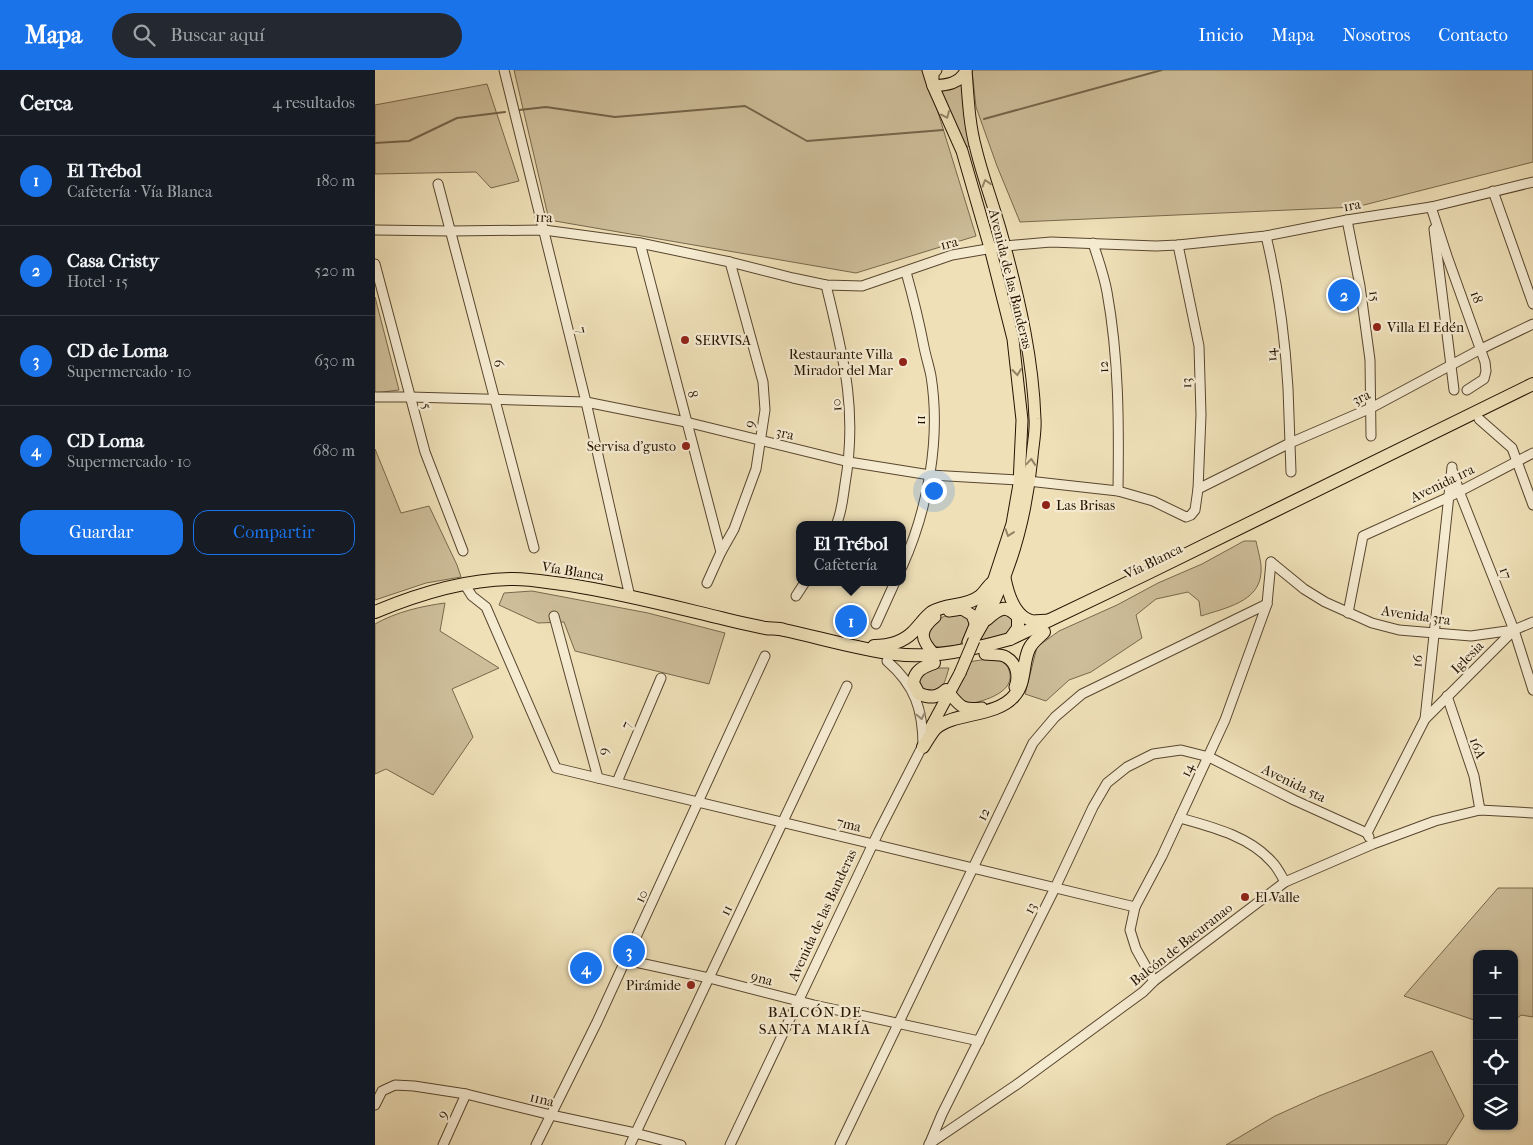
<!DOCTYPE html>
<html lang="es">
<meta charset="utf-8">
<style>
body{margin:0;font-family:"IM FELL French Canon",serif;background:#242831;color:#f1f3f6}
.controls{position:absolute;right:15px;bottom:15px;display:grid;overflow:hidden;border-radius:10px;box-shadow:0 1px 4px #0004}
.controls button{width:45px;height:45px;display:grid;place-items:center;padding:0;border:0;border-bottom:1px solid #363941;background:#171b24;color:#f1f3f6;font:25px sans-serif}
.you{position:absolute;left:558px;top:420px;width:18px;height:18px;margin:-12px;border:4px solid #fff;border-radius:50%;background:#1a73e8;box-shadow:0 0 0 8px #1a73e833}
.badge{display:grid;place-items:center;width:32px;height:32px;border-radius:50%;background:#1a73e8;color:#fff;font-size:16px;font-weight:700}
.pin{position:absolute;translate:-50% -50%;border:2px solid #fff;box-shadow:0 1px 5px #0006}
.popup{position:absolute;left:421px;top:451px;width:110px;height:65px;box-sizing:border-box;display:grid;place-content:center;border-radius:10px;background:#171b24;filter:drop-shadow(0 1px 4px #0005);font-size:16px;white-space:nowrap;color:#9ea1a6}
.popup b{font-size:19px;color:#f1f3f6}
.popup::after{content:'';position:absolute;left:50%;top:100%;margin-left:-10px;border:10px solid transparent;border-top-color:#171b24}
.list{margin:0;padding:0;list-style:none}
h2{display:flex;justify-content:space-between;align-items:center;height:65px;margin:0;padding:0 20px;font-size:21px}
h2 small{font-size:16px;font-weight:400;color:#9ea1a6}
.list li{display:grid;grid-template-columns:32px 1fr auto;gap:15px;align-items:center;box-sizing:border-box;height:90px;padding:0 20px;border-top:1px solid #363941}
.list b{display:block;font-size:19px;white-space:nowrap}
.list p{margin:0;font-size:16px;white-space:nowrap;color:#9ea1a6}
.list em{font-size:16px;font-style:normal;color:#9ea1a6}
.actions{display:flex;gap:10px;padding:15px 20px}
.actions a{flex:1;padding:11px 0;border:1px solid #1a73e8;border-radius:15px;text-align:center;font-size:18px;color:#1a73e8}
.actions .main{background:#1a73e8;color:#fff}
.icon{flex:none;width:28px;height:28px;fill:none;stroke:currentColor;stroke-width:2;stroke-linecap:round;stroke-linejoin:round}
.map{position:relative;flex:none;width:1158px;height:1075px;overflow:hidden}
header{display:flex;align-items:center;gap:30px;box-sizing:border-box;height:70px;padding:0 25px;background:#1a73e8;color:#fff}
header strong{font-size:24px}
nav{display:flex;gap:28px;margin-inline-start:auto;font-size:18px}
.search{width:350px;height:45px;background:#242831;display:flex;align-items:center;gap:12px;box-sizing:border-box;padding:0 18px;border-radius:28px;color:#9ea1a6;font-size:19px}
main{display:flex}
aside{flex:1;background:#171b24}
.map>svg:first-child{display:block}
.green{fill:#cdbd99;stroke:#79684c}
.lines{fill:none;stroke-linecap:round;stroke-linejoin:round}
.stream{stroke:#756449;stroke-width:2}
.minor-casing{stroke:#58462e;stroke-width:11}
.major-casing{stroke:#251300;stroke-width:13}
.highway-casing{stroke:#251300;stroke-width:14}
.minor{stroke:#f5ebd1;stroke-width:9}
.major{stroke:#efe0b8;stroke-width:11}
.highway{stroke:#efe0b8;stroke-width:12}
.major-bridge-casing{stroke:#251300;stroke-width:13;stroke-linecap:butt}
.major-bridge{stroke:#efe0b8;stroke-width:11}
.oneway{stroke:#948465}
.oneway2{stroke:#978a73}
.poi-dot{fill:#8f2418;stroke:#f5ebd1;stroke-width:2}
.labels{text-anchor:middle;stroke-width:4.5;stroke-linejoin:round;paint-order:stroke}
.street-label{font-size:14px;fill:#251300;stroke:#f5ebd1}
.poi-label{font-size:14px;fill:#251300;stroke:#f5ebd1;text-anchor:start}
.neighbourhood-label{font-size:15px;letter-spacing:1px;fill:#251300;stroke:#f5ebd1}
</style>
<header>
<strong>Mapa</strong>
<div class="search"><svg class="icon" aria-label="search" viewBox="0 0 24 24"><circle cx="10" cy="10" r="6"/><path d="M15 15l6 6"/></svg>Buscar aquí</div>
<nav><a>Inicio</a><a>Mapa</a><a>Nosotros</a><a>Contacto</a></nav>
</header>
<main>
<aside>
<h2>Cerca<small>4 resultados</small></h2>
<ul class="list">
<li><span class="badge">1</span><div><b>El Trébol</b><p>Cafetería · Vía Blanca</p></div><em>180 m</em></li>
<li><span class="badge">2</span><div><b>Casa Cristy</b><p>Hotel · 15</p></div><em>520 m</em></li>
<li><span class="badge">3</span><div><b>CD de Loma</b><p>Supermercado · 10</p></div><em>630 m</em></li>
<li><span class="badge">4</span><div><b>CD Loma</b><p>Supermercado · 10</p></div><em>680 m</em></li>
</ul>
<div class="actions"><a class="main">Guardar</a><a>Compartir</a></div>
</aside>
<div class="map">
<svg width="1158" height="1075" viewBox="0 0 1158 1075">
<rect width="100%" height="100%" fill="#efe0b8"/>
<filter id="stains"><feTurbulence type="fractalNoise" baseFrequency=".004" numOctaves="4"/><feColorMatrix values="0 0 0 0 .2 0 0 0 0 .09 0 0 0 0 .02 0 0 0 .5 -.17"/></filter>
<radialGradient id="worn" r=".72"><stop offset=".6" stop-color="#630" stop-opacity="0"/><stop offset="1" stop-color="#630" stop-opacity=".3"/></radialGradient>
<!-- green -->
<g class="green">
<polygon points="139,0 550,0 601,166 481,203 174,150"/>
<polygon points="597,0 1158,0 1158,92 981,137 645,152 622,96 601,37"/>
<polygon points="588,13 595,75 593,77 590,76 565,24 566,18"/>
<polygon points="112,14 144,111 116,118 101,102 0,104 0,35"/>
<polygon points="0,227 24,320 0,323"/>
<polygon points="0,379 26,443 54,436 82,495 86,507 51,513 0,530"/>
<path d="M869,471H881C883,481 887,493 886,503C884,532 850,538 826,546L824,531L813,522L781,529L761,545L767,568L716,602L694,610L671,631L650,624L662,577L684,561L742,535L783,513L827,494Z"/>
<polygon points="157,521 273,543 350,563 334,614 200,581 189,552 163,553 124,535 129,523"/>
<path d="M70,533L65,561L124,598L77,619L98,667L58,725L11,699L0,704V554C21,542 47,536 70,533Z"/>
<path d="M581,542L593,547L595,554L585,575L564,577L555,575L552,560C560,550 568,546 581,542Z"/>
<polygon points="622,544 636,544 640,555 634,563 604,572 616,549"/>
<path d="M619,588C626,590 631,592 634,600C642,622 609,631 594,634L580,625L593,592Z"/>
<path d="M557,598H574C568,617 569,621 548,622L542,605Z"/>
<polygon points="1123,818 1158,818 1158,947 1146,945 1139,951 1139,884 1102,884 1102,951 1029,926"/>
<polygon points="1057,981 1089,1046 1071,1075 851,1075 900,1046 944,1026"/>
</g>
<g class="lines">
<!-- stream -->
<g class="stream">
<polyline points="144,40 171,37 240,47 370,36 432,71 568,60"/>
<polyline points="609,49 787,0"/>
<polyline points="0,73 34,71 82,48 130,42"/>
</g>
<!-- minor casing -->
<g class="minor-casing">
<g id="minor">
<polyline points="129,0 211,332 255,527"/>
<polyline points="63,114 159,478"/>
<polyline points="1118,121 1158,234"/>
<polyline points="1056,137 1072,186 1110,292 1111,301 1109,309 1092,320"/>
<polyline points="972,150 985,216 995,290 996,366"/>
<polyline points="1059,159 1079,320"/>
<polyline points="0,160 76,161 169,160 265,173 355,192 418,208 451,215 487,216 577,185 630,176 676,172 781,176 803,175 891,166 972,150 1056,137 1158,112"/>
<path d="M891,166C903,216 910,267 913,318C914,346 915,374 916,402"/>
<polyline points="265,173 346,482"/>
<path d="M718,173C723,189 729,205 732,222C744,288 744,354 743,421"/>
<polyline points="0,194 50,382 88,481"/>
<path d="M451,215C468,286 483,339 470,414C468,427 467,442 461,455"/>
<polyline points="0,327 35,327 211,332 311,352 474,392 555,405 644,410 743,421 778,431 811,447 816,445 820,440 823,419 826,345 824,276 803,175"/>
<polyline points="1104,349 1137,378 1158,435"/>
<polyline points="1078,402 1084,421 1139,560 1158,620"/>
<polyline points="823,419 915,373 996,338 1106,279 1158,254"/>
<polyline points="896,492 929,519 950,532 997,553 1024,560 1096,566 1139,560"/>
<path d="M527,497C553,439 566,369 556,306C554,296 551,287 549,277C544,251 538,227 531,202"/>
<polyline points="332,513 346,482 359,459 381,399 390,340 388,312 355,192"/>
<polyline points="90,515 97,526 111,537 181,698 760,837"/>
<polyline points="421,526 430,512"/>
<polyline points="973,543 988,466 1074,427 1158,383"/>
<polyline points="179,546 223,708"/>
<polyline points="501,554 520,512"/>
<path d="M512,591C540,615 548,640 548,676"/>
<polyline points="1072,626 1099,706 1105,740"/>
<polyline points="1050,649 1139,560 1158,552"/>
<polyline points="242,712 286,608"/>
<path d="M805,748C837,757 874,766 897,792C902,797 906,805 910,812"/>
<polyline points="994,767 992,763 1050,649 1077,397"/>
<polyline points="251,890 334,908 439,935 604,971"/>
<polyline points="779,911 761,879 755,860 760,837 787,786 850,650 892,534 896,492"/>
<polyline points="0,1035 7,1021 20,1015 39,1016 91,1024 176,1045 260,1063 306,1075"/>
<polyline points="554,1074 641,1015 768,922 779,911 910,812 998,774 1060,751 1105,740 1158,743"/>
<polyline points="68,1075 91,1024"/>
<polyline points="161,1075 222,952 390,586"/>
<polyline points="255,1075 472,616"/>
<polyline points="355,1075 504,761 549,673"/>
<polyline points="465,1075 658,673 680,647 707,624 892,534"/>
<polyline points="554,1075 567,1044 680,818 718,737 732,713 752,697 778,684 806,680 834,687 919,730 992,763"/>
</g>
</g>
<!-- major casing -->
<g class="major-casing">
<g id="major">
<polyline points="553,0 558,16 587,81 615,178 638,269 647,350 644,414 637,454 618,512 593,572"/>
<path d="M561,0L558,3V16C571,15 585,14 591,0"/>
<path d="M591,0C593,26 594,54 601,79C609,112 622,144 630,177C645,233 658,290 660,349C661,361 658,374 657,387C651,451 633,514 599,569"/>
<path d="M630,508C633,523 639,547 658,551C663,551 669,550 675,550"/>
<polyline points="574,541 587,539 597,545 600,553"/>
<path d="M559,584C546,570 543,561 560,547"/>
<path d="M610,584C616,585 626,584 631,587C642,593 644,607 640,617"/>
<path d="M575,624C586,638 589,640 607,638"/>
<polyline points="556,657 585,603"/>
</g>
</g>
<!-- highway casing -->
<g class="highway-casing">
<g id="highway">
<path d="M0,542C43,524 91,509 139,509C158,509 176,513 195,515C246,523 296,536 346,548C361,552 376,555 390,558C397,559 403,558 409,560C446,568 482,579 520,584C557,589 599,579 635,569L773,503L1158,314"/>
<path d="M612,549C624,538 631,534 643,547V558L635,569"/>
<path d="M499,576C513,576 528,572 538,562C545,555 550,547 557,542C571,533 592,537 605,526C609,523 613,516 618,512"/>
<path d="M559,593C548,597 540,600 538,613L544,624C556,628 562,628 571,620"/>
<path d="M548,677C552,671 556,663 561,658C579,642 622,647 639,626C651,613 647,594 654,579C657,572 664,567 669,562"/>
</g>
</g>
<!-- minor -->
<use href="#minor" class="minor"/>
<!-- major -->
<use href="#major" class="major"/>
<!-- highway -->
<use href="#highway" class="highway"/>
<!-- major-bridge casing -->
<g class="major-bridge-casing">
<polyline id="major-bridge" points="585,603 599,570"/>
</g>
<!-- major-bridge -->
<use href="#major-bridge" class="major-bridge"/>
</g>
<!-- one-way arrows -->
<defs><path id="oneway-chevron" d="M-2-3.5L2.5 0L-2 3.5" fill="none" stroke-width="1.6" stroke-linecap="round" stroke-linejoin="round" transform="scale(1.25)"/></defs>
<g class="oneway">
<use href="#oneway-chevron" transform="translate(571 45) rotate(66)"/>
<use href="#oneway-chevron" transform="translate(611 113) rotate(-107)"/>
<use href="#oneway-chevron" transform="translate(642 302) rotate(84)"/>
<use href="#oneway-chevron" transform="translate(656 392) rotate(-85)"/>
<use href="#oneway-chevron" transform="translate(634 463) rotate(109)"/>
</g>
<use class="oneway2" href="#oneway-chevron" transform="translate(546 646) rotate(78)"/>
<!-- markers -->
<g class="poi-dot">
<circle cx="1002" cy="257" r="5"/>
<circle cx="310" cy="270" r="5"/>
<circle cx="528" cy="292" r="5"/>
<circle cx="311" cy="376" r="5"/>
<circle cx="671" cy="435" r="5"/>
<circle cx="870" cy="827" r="5"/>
<circle cx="316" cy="915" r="5"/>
</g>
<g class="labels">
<!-- street labels -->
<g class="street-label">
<text transform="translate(977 135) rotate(-10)" y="5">1ra</text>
<text transform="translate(169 147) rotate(3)" y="5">1ra</text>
<text transform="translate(574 173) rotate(-15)" y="5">1ra</text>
<text transform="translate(636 209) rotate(76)" y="5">Avenida de las Banderas</text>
<text transform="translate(1000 226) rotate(82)" y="5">15</text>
<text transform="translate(1102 227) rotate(70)" y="5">18</text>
<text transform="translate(207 260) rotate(76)" y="5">7</text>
<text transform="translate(896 285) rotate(-95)" y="5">14</text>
<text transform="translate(124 293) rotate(75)" y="5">6</text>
<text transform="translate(728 297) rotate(-93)" y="5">12</text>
<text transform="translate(811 313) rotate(-92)" y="5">13</text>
<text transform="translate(318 324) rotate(75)" y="5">8</text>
<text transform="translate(986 327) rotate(-25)" y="5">3ra</text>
<text transform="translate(461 335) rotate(-94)" y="5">10</text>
<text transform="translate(52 336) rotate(75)" y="5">5</text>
<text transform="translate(545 350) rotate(-90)" y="5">11</text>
<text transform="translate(374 354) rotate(-82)" y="5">9</text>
<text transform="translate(410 363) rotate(13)" y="5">3ra</text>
<text transform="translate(1067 413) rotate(-26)" y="5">Avenida 1ra</text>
<text transform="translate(778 491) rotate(-26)" y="5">Vía Blanca</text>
<text transform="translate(198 501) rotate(9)" y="5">Vía Blanca</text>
<text transform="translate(1131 503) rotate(69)" y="5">17</text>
<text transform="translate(1041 545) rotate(8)" y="5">Avenida 3ra</text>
<text transform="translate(1092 587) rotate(-45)" y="5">Iglesia</text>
<text transform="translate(1042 591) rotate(-84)" y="5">16</text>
<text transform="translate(251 655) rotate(-67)" y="5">7</text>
<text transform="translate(1103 678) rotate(70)" y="5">16A</text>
<text transform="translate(230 681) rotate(75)" y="5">6</text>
<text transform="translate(812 700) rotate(-65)" y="5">14</text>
<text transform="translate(919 713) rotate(26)" y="5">Avenida 5ta</text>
<text transform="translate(608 744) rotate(-64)" y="5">12</text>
<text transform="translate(474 754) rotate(14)" y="5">7ma</text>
<text transform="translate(266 826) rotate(-65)" y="5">10</text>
<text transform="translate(655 838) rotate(-63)" y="5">13</text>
<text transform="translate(351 840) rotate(-64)" y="5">11</text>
<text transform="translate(447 845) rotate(-65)" y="5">Avenida de las Banderas</text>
<text transform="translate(806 874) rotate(-38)" y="5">Balcón de Bacuranao</text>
<text transform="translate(387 908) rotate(15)" y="5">9na</text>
<text transform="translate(167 1029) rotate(13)" y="5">11na</text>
<text transform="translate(67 1044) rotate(-66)" y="5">9</text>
</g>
<!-- poi labels -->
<g class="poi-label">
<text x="1012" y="262">Villa El Edén</text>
<text x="320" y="275">SERVISA</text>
<text x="518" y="289" text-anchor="end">Restaurante Villa<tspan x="518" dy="16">Mirador del Mar</tspan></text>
<text x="301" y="381" text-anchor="end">Servisa d'gusto</text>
<text x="681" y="440">Las Brisas</text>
<text x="880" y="832">El Valle</text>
<text x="306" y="920" text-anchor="end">Pirámide</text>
</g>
<!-- neighbourhood labels -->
<g class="neighbourhood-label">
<text x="440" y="947">BALCÓN DE<tspan x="440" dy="17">SANTA MARÍA</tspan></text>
</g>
</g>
<rect width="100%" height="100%" filter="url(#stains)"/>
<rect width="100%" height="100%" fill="url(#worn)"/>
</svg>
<div class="controls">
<button>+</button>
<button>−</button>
<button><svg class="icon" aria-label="locate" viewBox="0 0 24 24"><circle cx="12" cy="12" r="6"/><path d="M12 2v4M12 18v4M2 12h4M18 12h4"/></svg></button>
<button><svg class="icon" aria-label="layers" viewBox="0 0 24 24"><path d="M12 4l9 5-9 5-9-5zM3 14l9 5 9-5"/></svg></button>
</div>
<div class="you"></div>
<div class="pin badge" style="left:476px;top:551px">1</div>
<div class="popup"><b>El Trébol</b>Cafetería</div>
<div class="pin badge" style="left:969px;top:225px">2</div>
<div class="pin badge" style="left:254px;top:881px">3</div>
<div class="pin badge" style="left:211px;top:898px">4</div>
</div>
</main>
